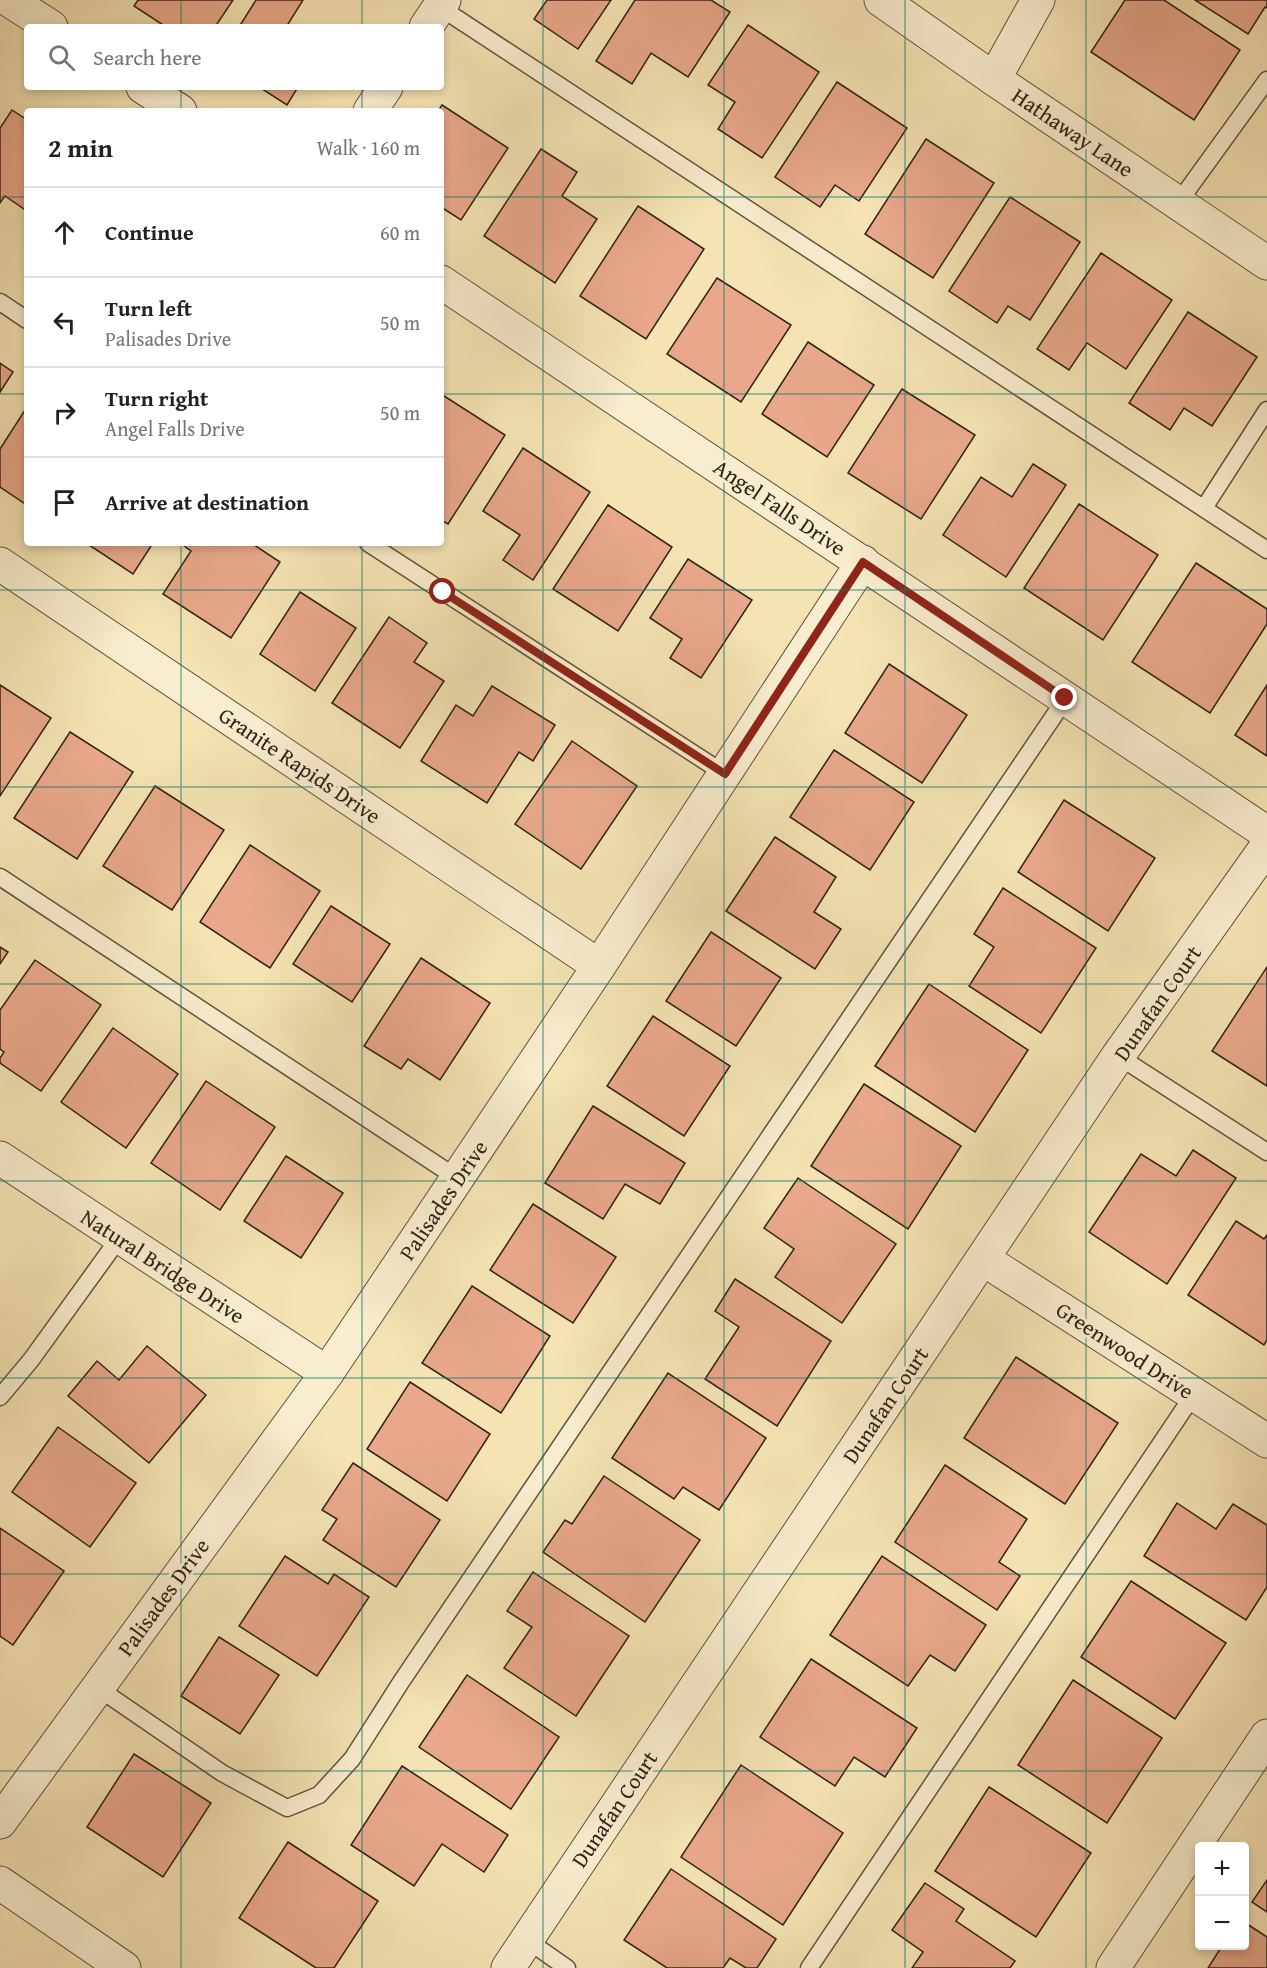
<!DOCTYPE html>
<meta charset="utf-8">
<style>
body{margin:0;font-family:"Gentium Book Plus",serif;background:#f6f6f6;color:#202124}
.controls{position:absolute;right:18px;bottom:18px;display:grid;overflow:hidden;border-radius:6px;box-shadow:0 3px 9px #0003}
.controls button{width:54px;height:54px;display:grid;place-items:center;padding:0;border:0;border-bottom:2px solid #e0e0e0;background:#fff;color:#202124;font:30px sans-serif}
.stop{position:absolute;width:18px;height:18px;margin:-14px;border:4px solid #8f2418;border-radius:50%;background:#fff}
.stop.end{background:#8f2418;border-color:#fff;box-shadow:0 2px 6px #0008}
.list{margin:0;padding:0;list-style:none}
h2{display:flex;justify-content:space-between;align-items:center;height:78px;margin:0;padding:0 24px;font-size:26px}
h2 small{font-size:20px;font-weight:400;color:#757577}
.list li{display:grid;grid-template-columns:39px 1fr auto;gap:18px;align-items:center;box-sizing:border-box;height:90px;padding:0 24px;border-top:2px solid #e0e0e0}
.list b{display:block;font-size:22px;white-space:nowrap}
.list p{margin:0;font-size:20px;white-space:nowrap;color:#757577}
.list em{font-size:20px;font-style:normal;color:#757577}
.icon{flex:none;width:33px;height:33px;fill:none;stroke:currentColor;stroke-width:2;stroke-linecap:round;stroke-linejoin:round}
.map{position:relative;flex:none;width:1267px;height:1968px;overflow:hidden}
.search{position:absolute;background:#fff;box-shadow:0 3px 9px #0003;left:24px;top:24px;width:420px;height:66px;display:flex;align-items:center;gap:15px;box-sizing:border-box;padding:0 21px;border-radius:6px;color:#757577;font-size:22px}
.panel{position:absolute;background:#fff;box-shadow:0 3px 9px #0003;left:24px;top:108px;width:420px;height:438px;border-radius:6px}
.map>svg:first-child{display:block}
.building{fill:#e9a88b;stroke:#302219;stroke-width:1.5}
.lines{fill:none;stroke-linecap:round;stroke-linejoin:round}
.service-casing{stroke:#615240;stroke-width:19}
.minor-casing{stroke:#615240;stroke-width:35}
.tertiary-casing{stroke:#615240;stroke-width:35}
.service{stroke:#f8edce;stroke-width:16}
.minor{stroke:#f8edce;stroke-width:33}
.tertiary{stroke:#f8edce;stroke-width:33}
.route{stroke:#8f2418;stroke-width:8}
.grid{fill:none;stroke:#0f766e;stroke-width:1.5;stroke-opacity:0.55}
.labels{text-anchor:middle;stroke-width:6;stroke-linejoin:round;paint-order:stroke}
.street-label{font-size:22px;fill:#302219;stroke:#f8edce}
</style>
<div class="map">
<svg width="1267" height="1968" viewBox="0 0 1267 1968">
<rect width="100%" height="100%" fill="#f5e3b3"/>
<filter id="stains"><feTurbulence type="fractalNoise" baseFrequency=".00333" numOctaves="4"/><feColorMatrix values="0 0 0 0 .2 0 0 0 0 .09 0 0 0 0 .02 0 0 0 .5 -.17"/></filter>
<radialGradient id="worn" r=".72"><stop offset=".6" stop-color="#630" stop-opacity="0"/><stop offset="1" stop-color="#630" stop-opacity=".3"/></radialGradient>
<!-- building -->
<g class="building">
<polygon points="138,0 233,0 215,27 166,27 134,6"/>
<polygon points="256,0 303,0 288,24 292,27 239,27"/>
<polygon points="547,0 611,0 578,49 534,19"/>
<polygon points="635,0 711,0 730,12 688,77 651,53 632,84 596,61"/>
<polygon points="1125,0 1164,0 1240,50 1194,120 1091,52"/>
<polygon points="1195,0 1267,0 1267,8 1265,7 1248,34"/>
<polygon points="748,25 819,72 762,158 718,129 735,102 708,85"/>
<polygon points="837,82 907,128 859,201 835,185 820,207 775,177"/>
<polygon points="259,87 298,87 287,105"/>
<polygon points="442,105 508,148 461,220 441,207 441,111 438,111"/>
<polygon points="12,110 27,120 27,211 5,196 0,203 0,128"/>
<polygon points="926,139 994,183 933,278 865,234"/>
<polygon points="541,149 577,172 562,196 597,219 555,283 484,236"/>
<polygon points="1010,197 1080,242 1030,320 1008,306 997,323 949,291"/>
<polygon points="638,206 704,249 646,339 580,296"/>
<polygon points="1101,253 1172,300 1126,369 1087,343 1069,370 1037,349"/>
<polygon points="717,278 791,325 741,402 667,354"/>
<polygon points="1188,312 1257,357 1212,426 1184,408 1170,430 1129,403"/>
<polygon points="808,342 874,385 827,457 762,414"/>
<polygon points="0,363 13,372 0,392"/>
<polygon points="902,389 975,435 921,519 848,473"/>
<polygon points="441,394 505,435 448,524 441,520"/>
<polygon points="27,407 27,505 0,487 0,449"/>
<polygon points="523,448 590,492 533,580 503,560 520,535 483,511"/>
<polygon points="1033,464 1066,485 1006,577 943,535 981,477 1012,497"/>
<polygon points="1079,504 1158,555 1103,640 1024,588"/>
<polygon points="608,505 672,547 618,631 553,589"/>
<polygon points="86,543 153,543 133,574"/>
<polygon points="251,543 280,562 231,638 163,594 191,551 180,543"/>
<polygon points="688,559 752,600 701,678 670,658 682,639 650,618"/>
<polygon points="1196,563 1267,609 1267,624 1210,713 1132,662"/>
<polygon points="300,592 356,628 315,691 260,654"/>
<polygon points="389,617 427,643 414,662 444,681 400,748 332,703"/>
<polygon points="889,664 967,715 922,783 845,733"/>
<polygon points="0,685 51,718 0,796"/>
<polygon points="1267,685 1267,756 1235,735"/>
<polygon points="492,686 555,725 533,761 519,752 487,803 421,761 456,705 473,716"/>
<polygon points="70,732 133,772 77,859 14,818"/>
<polygon points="572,741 637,786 581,869 515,824"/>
<polygon points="834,750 914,802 870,870 790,817"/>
<polygon points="155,786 224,830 172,910 103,866"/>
<polygon points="1064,800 1155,858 1108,931 1018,872"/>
<polygon points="775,837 836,877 814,912 841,929 815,969 726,911"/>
<polygon points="250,845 320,891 270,968 200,922"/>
<polygon points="1003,888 1096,948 1041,1033 969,986 994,947 974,934"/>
<polygon points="331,906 390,944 352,1002 293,964"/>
<polygon points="711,932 781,978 736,1046 666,1001"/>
<polygon points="0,947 8,952 0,964"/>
<polygon points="421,958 490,1003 440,1080 408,1059 401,1069 364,1046"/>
<polygon points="35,960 101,1005 41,1091 0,1063 0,1058 4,1052 0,1049 0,1010"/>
<polygon points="1267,967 1267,1086 1212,1051"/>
<polygon points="929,984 1028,1050 975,1132 875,1066"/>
<polygon points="653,1016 730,1066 684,1136 607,1086"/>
<polygon points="113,1028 178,1074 126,1148 61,1102"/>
<polygon points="206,1081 275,1127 220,1210 151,1163"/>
<polygon points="864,1084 961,1146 908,1229 811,1166"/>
<polygon points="593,1106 685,1163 660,1204 625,1184 603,1219 545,1183"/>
<polygon points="1193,1150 1236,1178 1167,1284 1089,1232 1141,1154 1176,1176"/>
<polygon points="286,1156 343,1193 301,1258 244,1221"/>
<polygon points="798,1178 896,1244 842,1323 775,1277 794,1249 764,1228"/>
<polygon points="533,1204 616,1257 573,1323 490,1270"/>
<polygon points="1236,1221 1264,1239 1267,1235 1267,1340 1264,1345 1188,1295"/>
<polygon points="735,1279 831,1341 777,1426 705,1379 739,1327 715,1311"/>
<polygon points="472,1286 550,1336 501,1413 422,1363"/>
<polygon points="147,1346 206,1395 149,1463 68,1396 97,1361 119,1380"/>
<polygon points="1016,1357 1118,1423 1065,1504 964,1438"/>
<polygon points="668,1373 766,1438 719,1510 683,1487 674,1499 612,1458"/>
<polygon points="410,1382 490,1434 447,1501 367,1449"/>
<polygon points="58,1427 136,1483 90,1547 12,1492"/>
<polygon points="353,1463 440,1520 396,1587 323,1540 337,1519 322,1510"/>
<polygon points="945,1465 1027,1519 999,1562 1020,1576 997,1610 895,1542"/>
<polygon points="604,1476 700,1540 645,1622 543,1552 565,1520 572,1524"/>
<polygon points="1177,1503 1216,1529 1233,1504 1267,1525 1267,1587 1246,1620 1144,1556"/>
<polygon points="0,1528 64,1571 13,1645 0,1636"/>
<polygon points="285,1556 328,1584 334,1574 369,1597 317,1676 239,1626"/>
<polygon points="882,1556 986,1625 955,1671 930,1655 908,1686 830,1635"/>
<polygon points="533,1572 629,1636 576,1716 504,1668 532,1627 507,1611"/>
<polygon points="1131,1581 1226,1643 1175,1719 1081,1657"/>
<polygon points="219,1637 279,1675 240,1734 181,1696"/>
<polygon points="811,1659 917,1728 885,1777 854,1757 835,1786 760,1737"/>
<polygon points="467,1675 559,1737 511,1809 419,1747"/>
<polygon points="1073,1680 1162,1738 1107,1823 1018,1765"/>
<polygon points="134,1754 211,1803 163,1877 87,1827"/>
<polygon points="741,1765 843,1833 783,1925 681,1857"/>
<polygon points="402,1766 508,1835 484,1872 442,1844 414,1886 351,1845"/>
<polygon points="989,1787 1091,1853 1036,1937 935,1871"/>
<polygon points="288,1842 378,1901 334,1968 316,1968 239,1918"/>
<polygon points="671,1869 776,1939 757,1968 746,1968 730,1958 723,1968 667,1968 624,1940"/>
<polygon points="1267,1880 1267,1912 1252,1902"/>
<polygon points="925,1883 964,1909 956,1921 1015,1961 1010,1968 912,1968 923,1952 892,1930"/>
<polygon points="1244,1922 1267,1937 1267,1968 1208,1968 1222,1946 1244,1946"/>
</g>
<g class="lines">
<!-- service casing -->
<g class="service-casing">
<g id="service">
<polyline points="435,4 1267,550"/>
<polyline points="1178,203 1267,80"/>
<polyline points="0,302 27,320"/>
<polyline points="1204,508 1267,410"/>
<polyline points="368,543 725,774"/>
<polyline points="0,877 457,1178"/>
<polyline points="1118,1056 1267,1152"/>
<polyline points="0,1397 31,1360 120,1237"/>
<polyline points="98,1688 222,1773 287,1808 319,1795 352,1759 401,1682 1066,698"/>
<polyline points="527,1940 567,1968"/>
<polyline points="809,1968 1194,1394"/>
</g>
</g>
<!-- minor casing -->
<g class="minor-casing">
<g id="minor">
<polyline points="9,0 51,27"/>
<polyline points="881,0 994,79 1267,263"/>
<polyline points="426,27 444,0"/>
<polyline points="994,79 1038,0"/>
<polyline points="143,87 180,111"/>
<polyline points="370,111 386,87"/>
<polyline points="441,282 1267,833"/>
<polyline points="0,564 599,966"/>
<polyline points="0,1158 327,1373"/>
<polyline points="983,1259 1267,1441"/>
<polyline points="0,1822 327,1373 599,966 863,562"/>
<polyline points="508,1968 1118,1056 1267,846"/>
<polyline points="1113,1968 1267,1736"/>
</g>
</g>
<!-- tertiary casing -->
<g class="tertiary-casing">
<polyline id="tertiary" points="0,1883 124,1968"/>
</g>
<!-- service -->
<use href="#service" class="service"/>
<!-- minor -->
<use href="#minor" class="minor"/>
<!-- tertiary -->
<use href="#tertiary" class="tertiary"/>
</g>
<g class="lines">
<!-- route -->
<polyline class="route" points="443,592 725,774 863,562 1065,698"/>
</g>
<!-- grid -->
<path class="grid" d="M181,0V27M362,0V27M543,0V1968M724,0V1968M905,0V1968M1086,0V1968M181,87V111M362,87V111M0,197H27M441,197H1267M0,394H27M441,394H1267M181,543V1968M362,543V1968M0,590H1267M0,787H1267M0,984H1267M0,1181H1267M0,1378H1267M0,1574H1267M0,1771H1267"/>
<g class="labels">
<!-- street labels -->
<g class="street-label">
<text transform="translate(1073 132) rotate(34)" y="8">Hathaway Lane</text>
<text transform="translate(780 507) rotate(34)" y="8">Angel Falls Drive</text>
<text transform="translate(300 765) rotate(34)" y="8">Granite Rapids Drive</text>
<text transform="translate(1157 1003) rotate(-55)" y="8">Dunafan Court</text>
<text transform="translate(443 1200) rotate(-56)" y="8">Palisades Drive</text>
<text transform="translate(163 1266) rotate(33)" y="8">Natural Bridge Drive</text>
<text transform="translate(1125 1350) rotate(33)" y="8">Greenwood Drive</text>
<text transform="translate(885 1405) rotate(-56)" y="8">Dunafan Court</text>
<text transform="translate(163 1597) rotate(-54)" y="8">Palisades Drive</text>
<text transform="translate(614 1809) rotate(-56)" y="8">Dunafan Court</text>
</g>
</g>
<rect width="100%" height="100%" filter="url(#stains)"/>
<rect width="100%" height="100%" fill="url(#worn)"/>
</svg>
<div class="controls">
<button>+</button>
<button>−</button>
</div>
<div class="stop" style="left:443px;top:592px"></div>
<div class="stop end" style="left:1065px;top:698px"></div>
<div class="search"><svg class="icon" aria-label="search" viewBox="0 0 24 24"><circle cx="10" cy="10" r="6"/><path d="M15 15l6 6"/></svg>Search here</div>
<section class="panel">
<h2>2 min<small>Walk · 160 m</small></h2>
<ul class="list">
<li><svg class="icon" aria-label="ahead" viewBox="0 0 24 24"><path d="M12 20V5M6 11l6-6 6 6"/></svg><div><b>Continue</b></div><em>60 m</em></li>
<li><svg class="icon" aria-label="left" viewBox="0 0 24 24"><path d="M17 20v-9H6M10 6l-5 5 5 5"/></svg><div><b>Turn left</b><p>Palisades Drive</p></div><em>50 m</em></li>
<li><svg class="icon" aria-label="right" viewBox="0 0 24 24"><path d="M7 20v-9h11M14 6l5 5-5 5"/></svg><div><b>Turn right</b><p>Angel Falls Drive</p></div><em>50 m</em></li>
<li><svg class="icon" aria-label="arrive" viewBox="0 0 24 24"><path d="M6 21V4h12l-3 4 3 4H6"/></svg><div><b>Arrive at destination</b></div></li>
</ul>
</section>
</div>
